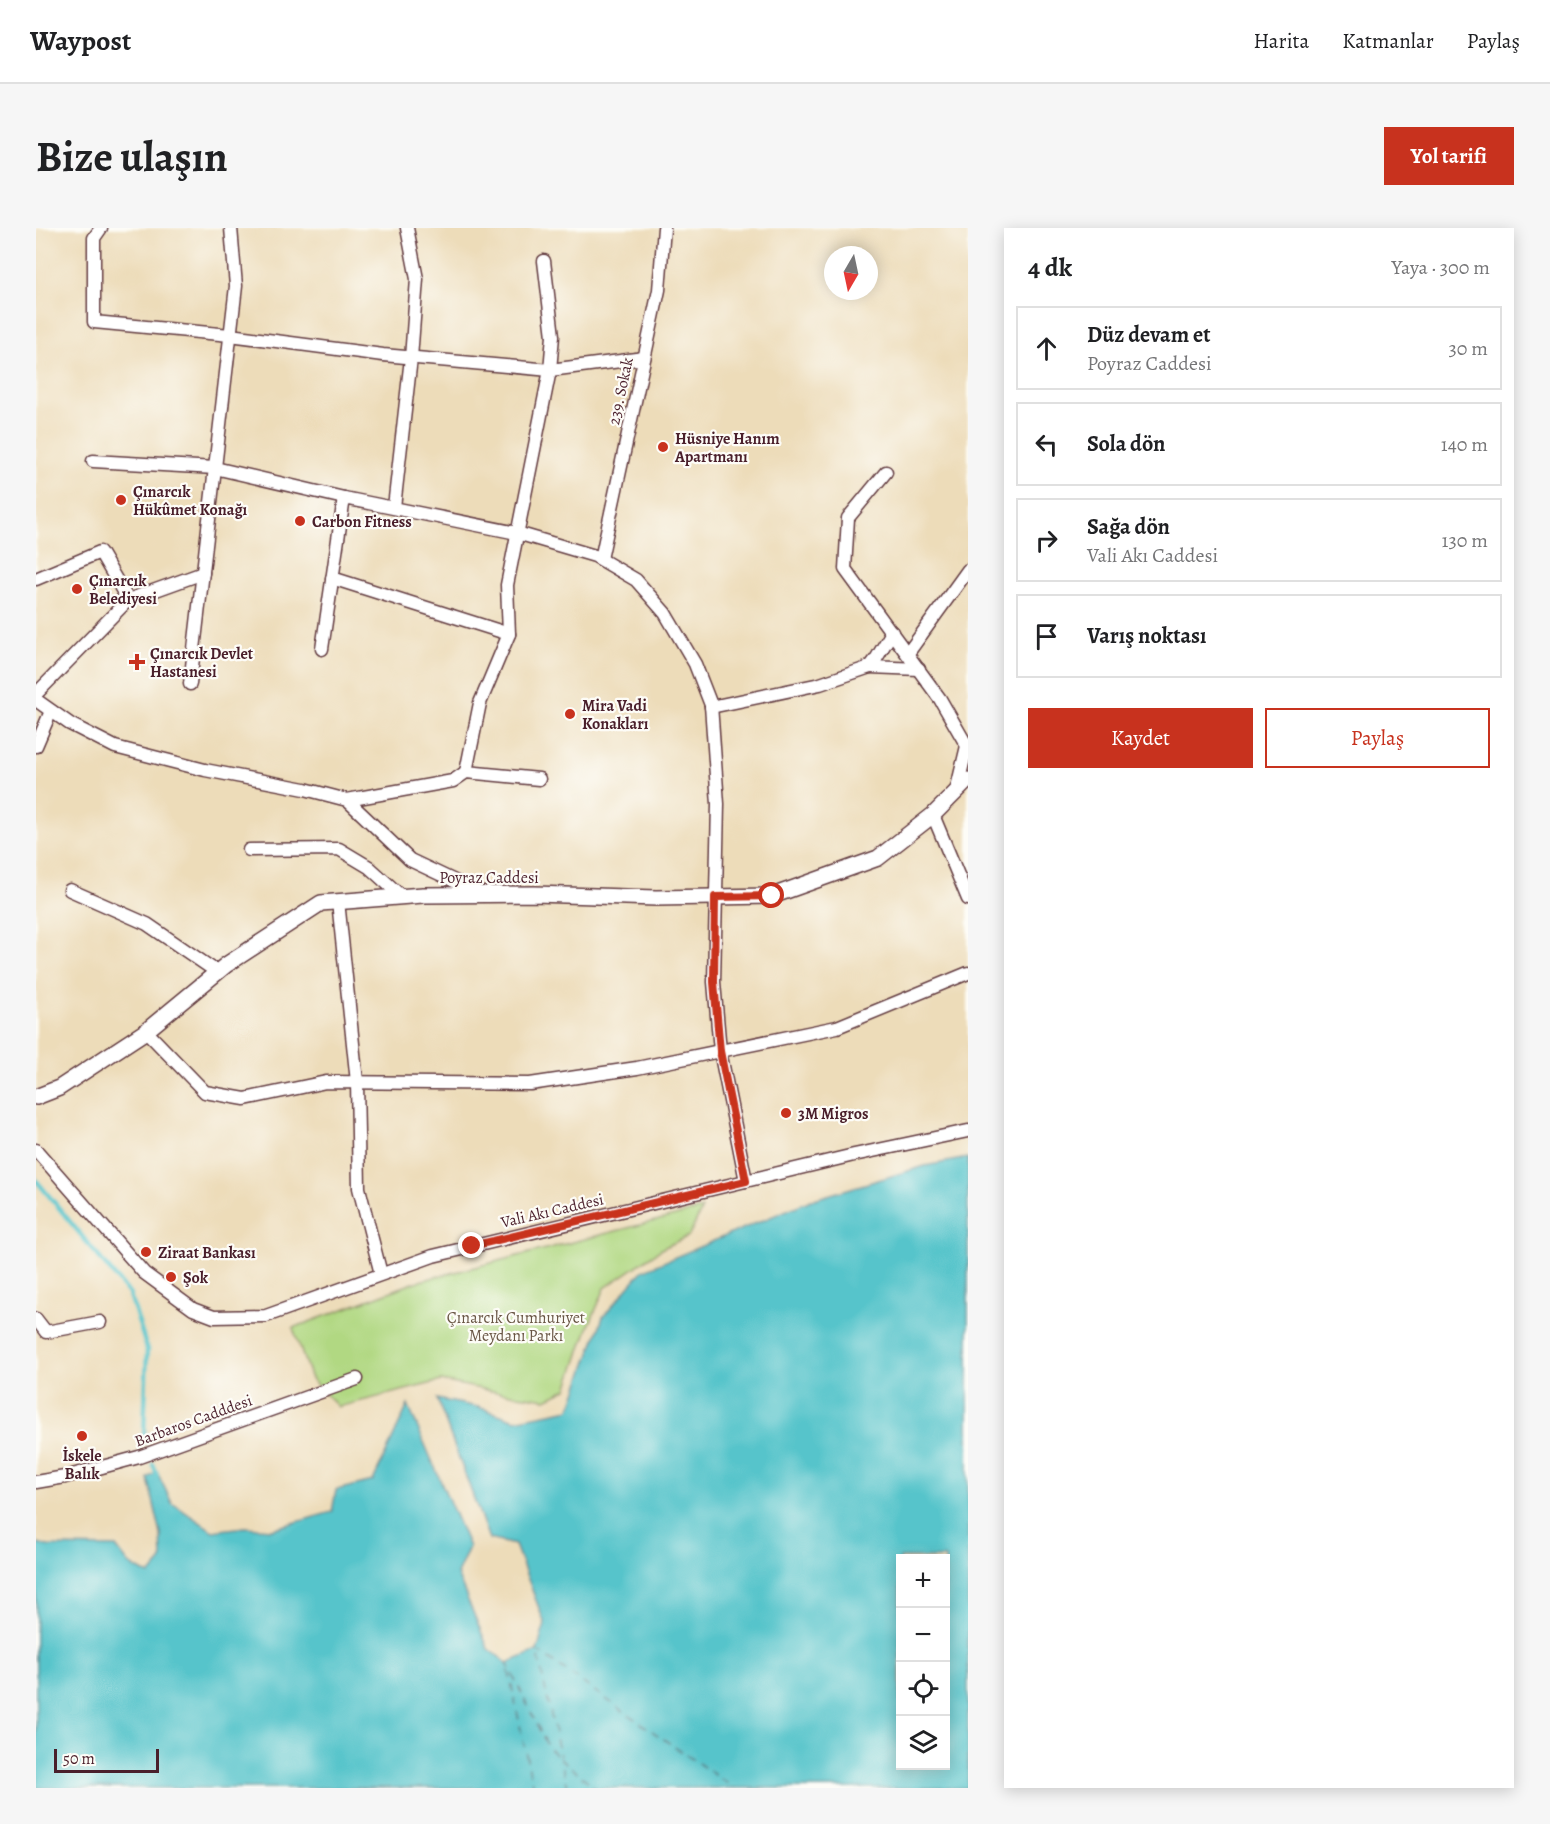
<!DOCTYPE html>
<html lang="tr">
<meta charset="utf-8">
<style>
body{margin:0;font-family:Alegreya,serif;background:#f6f6f6;color:#202124}
.controls{position:absolute;right:18px;bottom:18px;display:grid;overflow:hidden;border-radius:0px;box-shadow:0 3px 15px #0003}
.controls button{width:54px;height:54px;display:grid;place-items:center;padding:0;border:0;border-bottom:2px solid #e0e0e0;background:#fff;color:#202124;font:30px sans-serif}
.compass{position:absolute;left:788px;top:18px;width:54px;height:54px;border-radius:50%;background:#fff;box-shadow:0 3px 15px #0003;rotate:189deg}
.scale{position:absolute;left:18px;bottom:15px;width:105px;box-sizing:border-box;padding-left:6px;border:3px solid #4a1f2b;border-top:0;font-size:16px;line-height:21px;white-space:nowrap;color:#4a1f2b;-webkit-text-stroke:4px #fdfcf7;paint-order:stroke}
.stop{position:absolute;width:18px;height:18px;margin:-14px;border:4px solid #c8321e;border-radius:50%;background:#fff}
.stop.end{background:#c8321e;border-color:#fff;box-shadow:0 2px 6px #0008}
.list{margin:0;padding:0;list-style:none}
h2{display:flex;justify-content:space-between;align-items:center;height:78px;margin:0;padding:0 24px;font-size:26px}
h2 small{font-size:20px;font-weight:400;color:#757577}
.list li{display:grid;grid-template-columns:39px 1fr auto;gap:18px;align-items:center;box-sizing:border-box;height:84px;margin:0 12px 12px;padding:0 12px;border:2px solid #e0e0e0;border-radius:0px}
.list b{display:block;font-size:22px;white-space:nowrap}
.list p{margin:0;font-size:20px;white-space:nowrap;color:#757577}
.list em{font-size:20px;font-style:normal;color:#757577}
.actions{display:flex;gap:12px;padding:18px 24px}
.actions a{flex:1;padding:14px 0;border:2px solid #c8321e;border-radius:0px;text-align:center;font-size:21px;color:#c8321e}
.actions .main{background:#c8321e;color:#fff}
.icon{flex:none;width:33px;height:33px;fill:none;stroke:currentColor;stroke-width:2;stroke-linecap:round;stroke-linejoin:round}
.map{position:relative;flex:none;width:932px;height:1560px;overflow:hidden;border-radius:0px}
header{display:flex;align-items:center;gap:36px;box-sizing:border-box;height:84px;padding:0 30px;background:#fff;border-bottom:2px solid #e0e0e0}
header strong{font-size:28px}
nav{display:flex;gap:33px;margin-inline-start:auto;font-size:21px}
.intro{display:flex;align-items:center;justify-content:space-between;box-sizing:border-box;height:144px;padding:0 36px}
h1{margin:0;font-size:42px}
.button{padding:15px 27px;border-radius:0px;background:#c8321e;color:#fff;font-size:21px;font-weight:700}
main{display:flex;gap:36px;padding:0 36px}
aside{flex:1;background:#fff;border-radius:0px;box-shadow:0 3px 15px #0003}
.map>svg:first-child{display:block}
.green{fill:#b1d882;stroke:#7e7c56;stroke-width:1.5}
.water{fill:#56c4cb;stroke:#50727b;stroke-width:1.5;fill-rule:evenodd}
.lines{fill:none;stroke-linecap:round;stroke-linejoin:round}
.stream{stroke:#56c4cb;stroke-width:4.5}
.ferry{stroke:#4e5963;stroke-width:1.5;stroke-dasharray:8 6;stroke-linecap:butt}
.minor-casing{stroke:#623b40;stroke-width:15}
.tertiary-casing{stroke:#623b40;stroke-width:18}
.minor{stroke:#fff;stroke-width:12}
.tertiary{stroke:#fff;stroke-width:15}
.route{stroke:#c8321e;stroke-width:8}
.poi-dot{fill:#c8321e;stroke:#fdfcf7;stroke-width:2}
.labels{text-anchor:middle;stroke-width:4.5;stroke-linejoin:round;paint-order:stroke}
.street-label{font-size:16px;fill:#4a1f2b;stroke:#fdfcf7}
.poi-label{font-size:16px;font-weight:bold;fill:#4a1f2b;stroke:#fdfcf7;text-anchor:start}
.park-label{font-size:16px;fill:#695645;stroke:#fdfcf7}
</style>
<header>
<strong>Waypost</strong>
<nav><a>Harita</a><a>Katmanlar</a><a>Paylaş</a></nav>
</header>
<div class="intro"><h1>Bize ulaşın</h1><a class="button">Yol tarifi</a></div>
<main>
<div class="map">
<svg width="932" height="1560" viewBox="0 0 932 1560">
<rect width="100%" height="100%" fill="#fdfcf7"/>
<filter id="ink" filterUnits="userSpaceOnUse"><feTurbulence type="fractalNoise" baseFrequency=".0167" numOctaves="2"/><feDisplacementMap in="SourceGraphic" scale="12" xChannelSelector="R" yChannelSelector="G"/><feConvolveMatrix kernelMatrix="1 2 1 2 8 2 1 2 1" color-interpolation-filters="sRGB"/></filter>
<filter id="wash" filterUnits="userSpaceOnUse"><feTurbulence type="fractalNoise" baseFrequency=".008" numOctaves="4" result="noise"/><feDisplacementMap in="SourceGraphic" scale="24" xChannelSelector="R" yChannelSelector="G"/><feGaussianBlur stdDeviation="1.35" result="paint"/><feColorMatrix in="noise" values="0 0 0 0 0 0 0 0 0 0 0 0 0 0 0 0 0 1.4 0 .05"/><feComposite in="paint" operator="in"/></filter>
<g filter="url(#wash)">
<rect width="100%" height="100%" fill="#eddcb9"/>
<!-- green -->
<polygon class="green" points="666,981 653,1008 627,1020 569,1060 552,1100 531,1161 510,1171 461,1164 405,1153 302,1179 275,1151 257,1100 380,1054"/>
<!-- water -->
<path class="water" d="M932,930V1560H0V1316L12,1318L80,1319L93,1336L113,1347L126,1332L125,1306L112,1250L121,1244L136,1275L177,1303L209,1299L236,1301L296,1284L300,1262L337,1253L372,1177L433,1319L421,1346L452,1420L471,1435L501,1423L509,1396L479,1317L453,1311L401,1171L442,1179L479,1192L534,1181L567,1089L606,1043L775,972L889,938ZM864,1330H909V1538H864Z"/>
<g class="lines">
<!-- stream -->
<g class="stream">
<polyline points="0,952 94,1067 111,1121 108,1206 110,1214"/>
<polyline points="117,1236 121,1248"/>
</g>
<!-- ferry -->
<g class="ferry">
<polyline points="497,1560 471,1435 513,1521 560,1560"/>
<polyline points="531,1560 501,1423 698,1560"/>
</g>
</g>
</g>
<g filter="url(#ink)">
<g class="lines">
<!-- minor casing -->
<g class="minor-casing">
<g id="minor">
<polyline points="65,0 58,10 58,94 194,107 347,127 514,142 608,130"/>
<polyline points="57,233 179,240 308,270 481,305 559,328 600,352 629,385 659,436 675,477 682,576 678,754 684,823 710,953"/>
<polyline points="850,244 812,290 809,341 904,471 931,518 920,564"/>
<polyline points="358,279 375,130 381,51 371,0"/>
<polyline points="565,331 623,62 628,0"/>
<polyline points="296,350 473,406"/>
<polyline points="0,351 64,324 92,372"/>
<polyline points="856,404 840,431 834,439 883,441"/>
<polyline points="286,421 308,270"/>
<polyline points="872,425 932,342"/>
<polyline points="154,456 200,58 195,0"/>
<polyline points="0,466 92,372 167,345"/>
<polyline points="0,472 34,496 79,519 169,542 269,561 311,572 374,632 446,666"/>
<polyline points="675,479 784,456 834,439"/>
<polyline points="0,518 15,483"/>
<polyline points="430,544 444,475 473,406 471,357 514,142 517,108 508,33"/>
<polyline points="311,572 417,553 430,544 503,551"/>
<polyline points="897,587 932,671"/>
<polyline points="213,622 303,621 333,639 365,668"/>
<polyline points="34,662 111,696 181,744"/>
<polyline points="302,673 321,854 323,960 345,1046"/>
<polyline points="110,803 169,864 209,871 290,854 494,856 601,840 801,799 932,745"/>
<polyline points="0,922 108,1045 157,1081 178,1089 230,1088 397,1028 818,927 932,903"/>
<polyline points="0,1091 10,1104 64,1094"/>
<polyline points="0,1254 29,1249 103,1229 321,1151"/>
</g>
</g>
<!-- tertiary casing -->
<g class="tertiary-casing">
<polyline id="tertiary" points="0,869 23,860 110,803 190,737 285,675 387,667 499,666 620,670 736,668 842,630 897,587 932,552"/>
</g>
<!-- minor -->
<use href="#minor" class="minor"/>
<!-- tertiary -->
<use href="#tertiary" class="tertiary"/>
</g>
</g>
<g class="lines" filter="url(#ink)">
<!-- route -->
<polyline class="route" points="436,1018 710,953 684,823 678,754 679,669 736,668"/>
</g>
<!-- markers -->
<g class="poi-dot">
<circle cx="627" cy="219" r="6"/>
<circle cx="85" cy="272" r="6"/>
<circle cx="264" cy="293" r="6"/>
<circle cx="41" cy="361" r="6"/>
<path d="M98 425h6v6h6v6h-6v6h-6v-6h-6v-6h6z"/>
<circle cx="534" cy="486" r="6"/>
<circle cx="750" cy="885" r="6"/>
<circle cx="110" cy="1024" r="6"/>
<circle cx="135" cy="1049" r="6"/>
<circle cx="46" cy="1208" r="6"/>
</g>
<g class="labels">
<!-- street labels -->
<g class="street-label">
<text transform="translate(584 163) rotate(-78)" y="6">239. Sokak</text>
<text x="453" y="655">Poyraz Caddesi</text>
<text transform="translate(516 982) rotate(-13)" y="6">Vali Akı Caddesi</text>
<text transform="translate(157 1192) rotate(-20)" y="6">Barbaros Cadddesi</text>
</g>
<!-- poi labels -->
<g class="poi-label">
<text x="639" y="216">Hüsniye Hanım<tspan x="639" dy="18">Apartmanı</tspan></text>
<text x="97" y="269">Çınarcık<tspan x="97" dy="18">Hükûmet Konağı</tspan></text>
<text x="276" y="299">Carbon Fitness</text>
<text x="53" y="358">Çınarcık<tspan x="53" dy="18">Belediyesi</tspan></text>
<text x="114" y="431">Çınarcık Devlet<tspan x="114" dy="18">Hastanesi</tspan></text>
<text x="546" y="483">Mira Vadi<tspan x="546" dy="18">Konakları</tspan></text>
<text x="762" y="891">3M Migros</text>
<text x="122" y="1030">Ziraat Bankası</text>
<text x="147" y="1055">Şok</text>
<text x="46" y="1233" text-anchor="middle">İskele<tspan x="46" dy="18">Balık</tspan></text>
</g>
<!-- park labels -->
<g class="park-label">
<text x="480" y="1095">Çınarcık Cumhuriyet<tspan x="480" dy="18">Meydanı Parkı</tspan></text>
</g>
</g>
</svg>
<div class="controls">
<button>+</button>
<button>−</button>
<button><svg class="icon" aria-label="locate" viewBox="0 0 24 24"><circle cx="12" cy="12" r="6"/><path d="M12 2v4M12 18v4M2 12h4M18 12h4"/></svg></button>
<button><svg class="icon" aria-label="layers" viewBox="0 0 24 24"><path d="M12 4l9 5-9 5-9-5zM3 14l9 5 9-5"/></svg></button>
</div>
<svg class="compass" viewBox="-18 -18 36 36"><path d="M0-13l5 13h-10z" fill="#e53935"/><path d="M0 13l5-13h-10z" fill="#757577"/></svg>
<div class="scale">50 m</div>
<div class="stop" style="left:736px;top:668px"></div>
<div class="stop end" style="left:436px;top:1018px"></div>
</div>
<aside>
<h2>4 dk<small>Yaya · 300 m</small></h2>
<ul class="list">
<li><svg class="icon" aria-label="ahead" viewBox="0 0 24 24"><path d="M12 20V5M6 11l6-6 6 6"/></svg><div><b>Düz devam et</b><p>Poyraz Caddesi</p></div><em>30 m</em></li>
<li><svg class="icon" aria-label="left" viewBox="0 0 24 24"><path d="M17 20v-9H6M10 6l-5 5 5 5"/></svg><div><b>Sola dön</b></div><em>140 m</em></li>
<li><svg class="icon" aria-label="right" viewBox="0 0 24 24"><path d="M7 20v-9h11M14 6l5 5-5 5"/></svg><div><b>Sağa dön</b><p>Vali Akı Caddesi</p></div><em>130 m</em></li>
<li><svg class="icon" aria-label="arrive" viewBox="0 0 24 24"><path d="M6 21V4h12l-3 4 3 4H6"/></svg><div><b>Varış noktası</b></div></li>
</ul>
<div class="actions"><a class="main">Kaydet</a><a>Paylaş</a></div>
</aside>
</main>
